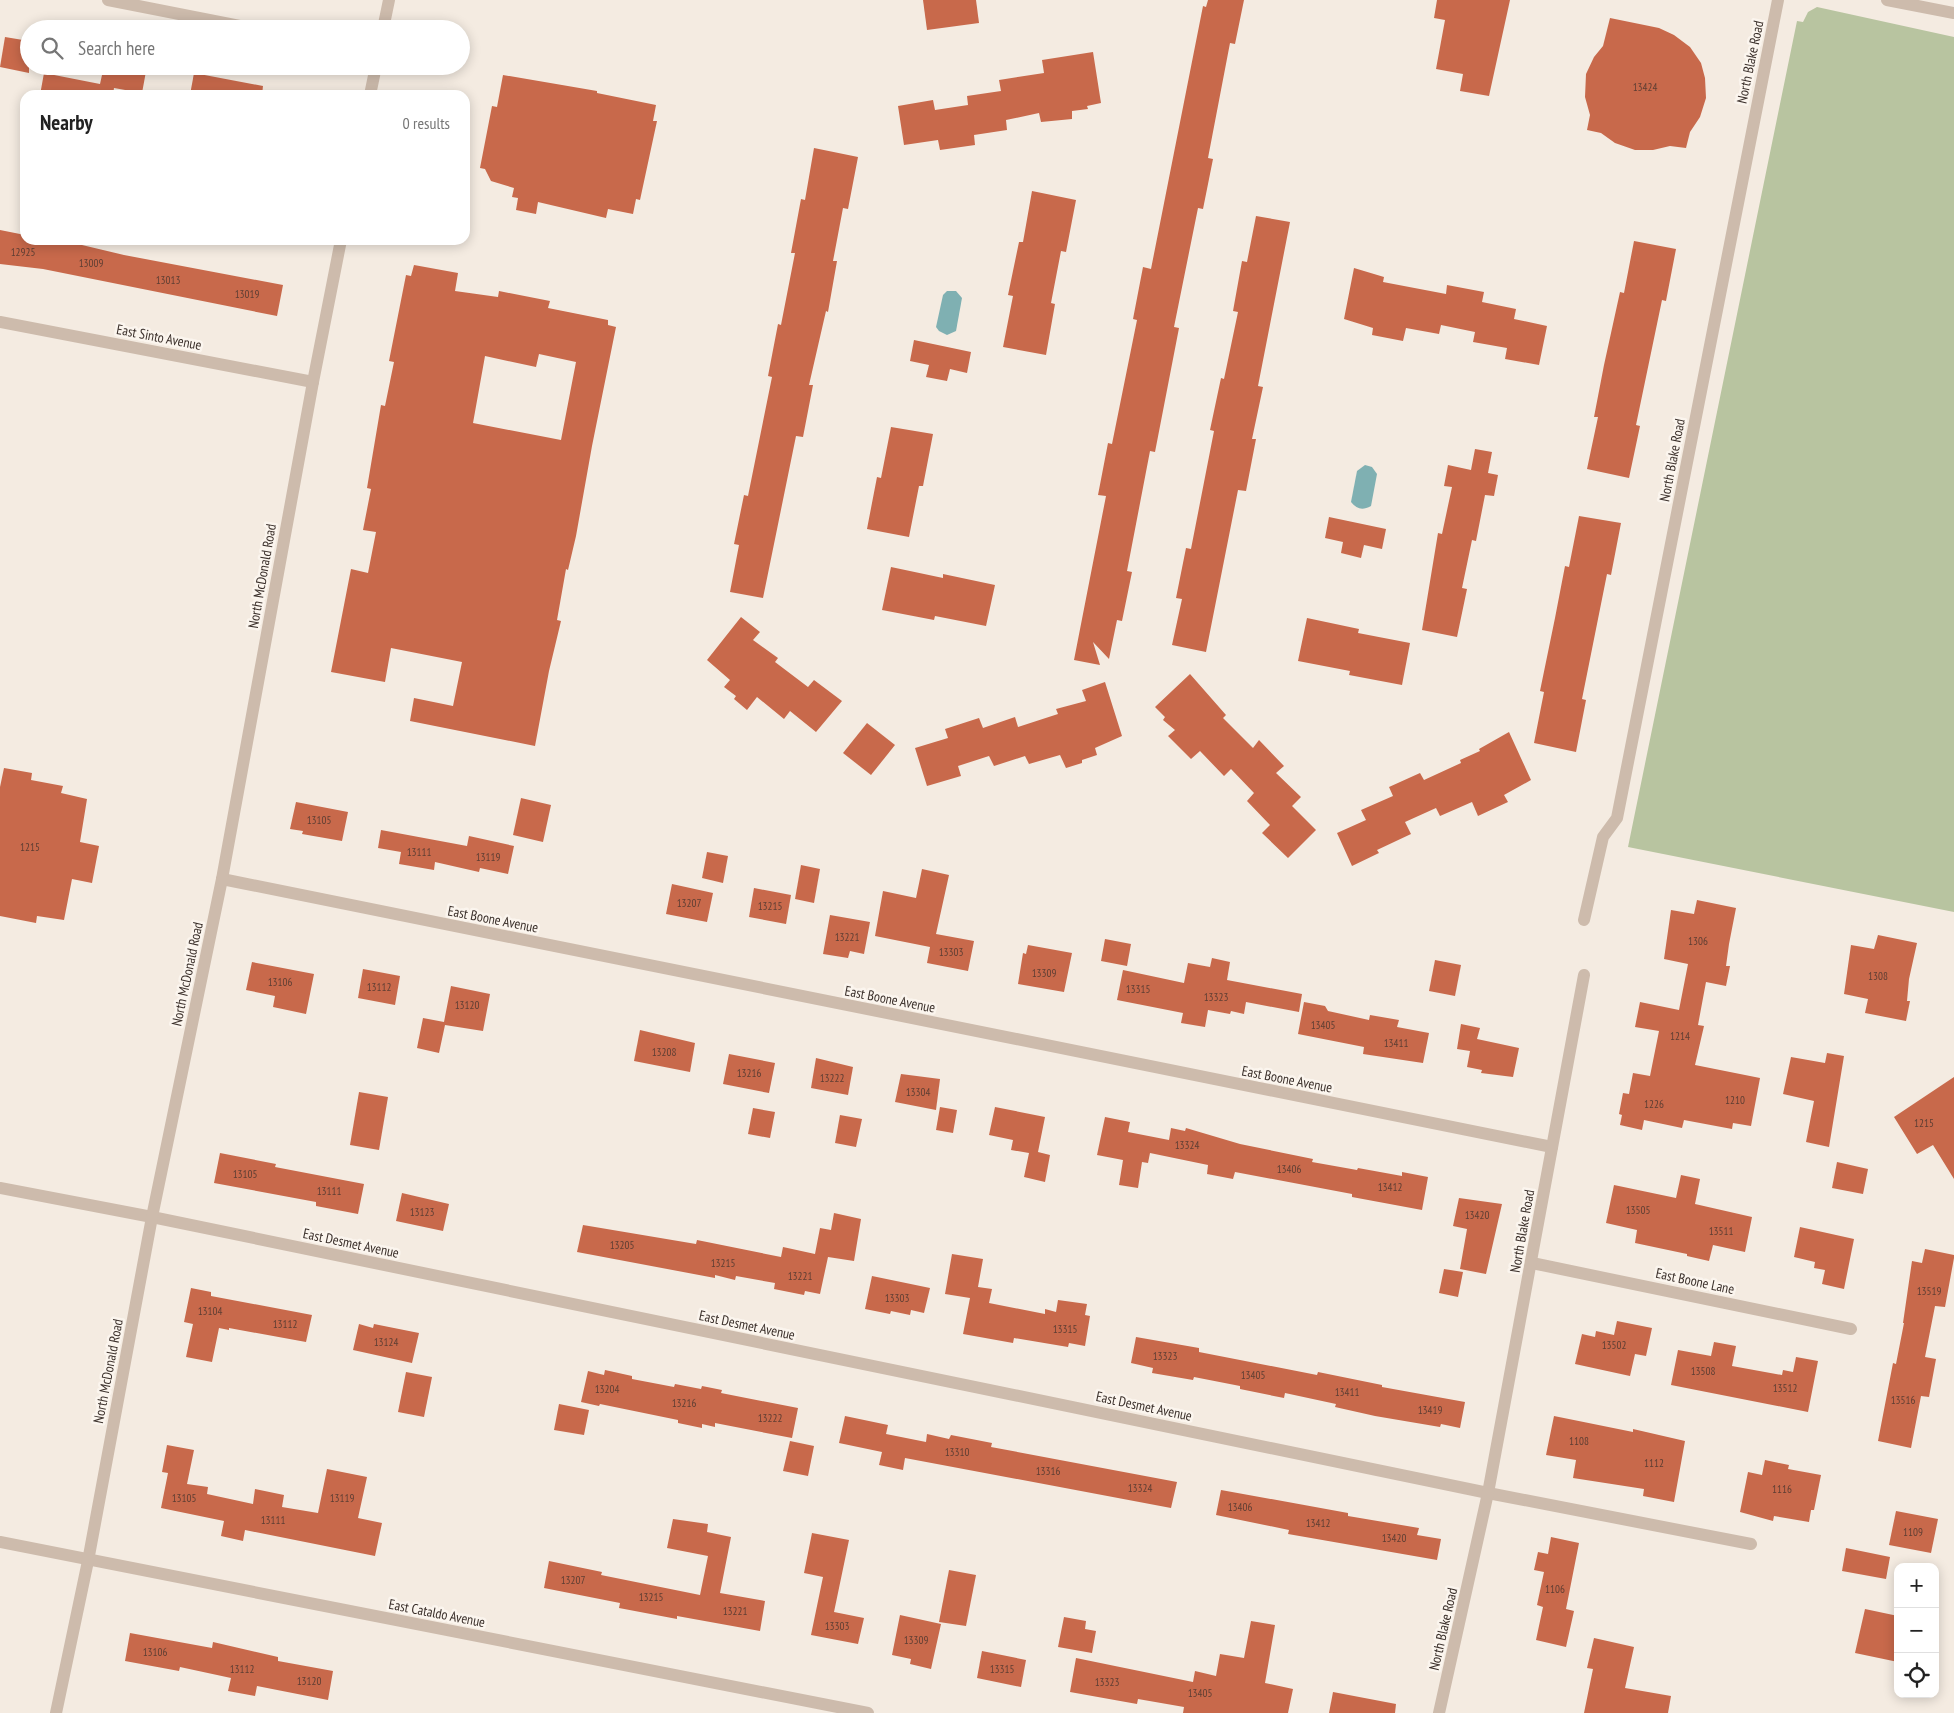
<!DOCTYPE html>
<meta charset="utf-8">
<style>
body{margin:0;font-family:"PT Sans Narrow",sans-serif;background:#f6f6f6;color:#222}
.controls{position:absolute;right:15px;bottom:15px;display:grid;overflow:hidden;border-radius:10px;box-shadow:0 2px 12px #0003}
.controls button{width:45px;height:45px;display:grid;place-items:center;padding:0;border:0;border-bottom:1px solid #e0e0e0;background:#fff;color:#222;font:25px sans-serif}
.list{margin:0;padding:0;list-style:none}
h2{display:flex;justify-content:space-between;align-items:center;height:65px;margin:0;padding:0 20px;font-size:21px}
h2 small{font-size:16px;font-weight:400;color:#767676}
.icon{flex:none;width:28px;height:28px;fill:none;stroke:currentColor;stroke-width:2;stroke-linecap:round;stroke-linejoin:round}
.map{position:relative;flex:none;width:1954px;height:1713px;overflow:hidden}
.search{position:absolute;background:#fff;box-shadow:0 2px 12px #0003;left:20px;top:20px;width:450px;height:55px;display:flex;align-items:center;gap:12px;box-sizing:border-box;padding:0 18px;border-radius:28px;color:#767676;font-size:19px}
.panel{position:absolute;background:#fff;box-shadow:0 2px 12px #0003;left:20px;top:90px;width:450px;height:155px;border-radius:15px}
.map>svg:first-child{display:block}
.green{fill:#b8c4a0}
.water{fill:#7fb0b2}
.building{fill:#c8694b;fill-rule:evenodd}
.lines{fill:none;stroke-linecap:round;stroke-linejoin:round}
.minor{stroke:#cdbbac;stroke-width:12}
.labels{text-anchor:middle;stroke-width:5;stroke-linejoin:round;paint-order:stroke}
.number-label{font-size:11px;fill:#5e3e33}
.street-label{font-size:14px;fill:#3b302b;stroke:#fbf5ee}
</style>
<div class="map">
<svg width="1954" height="1713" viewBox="0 0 1954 1713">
<rect width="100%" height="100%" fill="#f4ebe1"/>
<!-- green -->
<polygon class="green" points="1817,7 1954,37 1954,912 1628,847 1797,21 1803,22 1808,12"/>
<!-- water -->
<g class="water">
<polygon points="947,291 956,291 962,298 956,331 947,335 939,331 936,327 943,295"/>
<path d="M1365,465L1372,467L1377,474L1371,506C1362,511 1357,509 1351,502L1357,471Z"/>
</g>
<!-- building -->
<g class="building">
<polygon points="923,0 976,0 979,23 927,30"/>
<polygon points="1208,0 1244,0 1235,44 1230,43 1208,158 1213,159 1203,209 1198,208 1174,327 1179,328 1155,452 1150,451 1127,571 1132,572 1122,621 1117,620 1109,659 1093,642 1100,665 1074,660 1106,496 1098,495 1108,443 1112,444 1137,320 1133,319 1143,267 1151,269 1203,6 1206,7"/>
<polygon points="1437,0 1510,0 1489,96 1460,91 1463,74 1436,69 1445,20 1434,18"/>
<polygon points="1610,18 1659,28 1674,35 1690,47 1701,63 1705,78 1706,98 1700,117 1690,132 1686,148 1670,146 1653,150 1635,150 1615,143 1601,133 1587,130 1590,115 1585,97 1586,74 1594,57 1603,46"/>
<polygon points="5,37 29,41 29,73 0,67"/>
<polygon points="1093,52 1101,103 1087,106 1088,109 1072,111 1072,119 1041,122 1039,113 1006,120 1007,130 974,135 975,145 940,150 938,140 904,145 898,106 933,100 935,110 968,105 967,96 1001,91 999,80 1044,73 1042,60"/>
<polygon points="104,66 147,66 142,93 114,88 113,95 40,95 44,73 100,84"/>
<polygon points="194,73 263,86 262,95 190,95"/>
<polygon points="503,75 597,91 597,93 656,105 653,121 657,121 640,200 636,199 633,214 608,209 606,218 538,202 536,214 516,210 518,198 512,197 514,188 491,181 485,169 480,168 492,106 497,107"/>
<polygon points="814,148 858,157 848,209 843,208 833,261 837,261 828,312 826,311 809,385 813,385 803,437 796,436 763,598 730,592 739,545 734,544 744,495 748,496 772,377 768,376 778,324 781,325 795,253 791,253 801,199 805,200"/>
<polygon points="1032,191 1076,200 1066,252 1061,251 1051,303 1055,304 1046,355 1003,347 1013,296 1008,295 1019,242 1023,242"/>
<polygon points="1256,216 1290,222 1258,386 1263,387 1252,439 1256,439 1246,491 1238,490 1206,652 1172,645 1182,599 1176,598 1186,548 1191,549 1214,431 1210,430 1221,378 1224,379 1238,312 1233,311 1242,261 1247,262"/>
<polygon points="0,230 25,235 25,240 61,240 124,255 283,285 277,316 43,269 0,264"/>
<polygon points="1634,241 1676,249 1666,301 1662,300 1636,425 1640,426 1629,478 1587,469 1598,417 1594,417 1604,365 1620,292 1624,293"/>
<path d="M414,265L458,273L455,291L498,297L499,291L550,301L548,308L608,320V325L616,327L592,446L576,536L568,570L566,569L557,620L561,621L549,671L535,746L410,721L414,698L453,706L462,662L391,648L385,682L331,672L351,569L368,573L376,532L363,530L371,489L367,488L381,405L385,406L394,362L389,361L406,275L411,276ZM539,354L576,362L561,440L473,423L485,356L536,367Z"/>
<polygon points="1354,268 1384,277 1383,282 1446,294 1447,285 1484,292 1482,302 1516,309 1514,319 1547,326 1539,365 1505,359 1507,348 1473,342 1475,332 1441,325 1439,334 1406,328 1403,341 1372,335 1373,328 1344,319"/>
<polygon points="914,340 971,352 967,373 950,369 947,381 926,377 929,365 910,361"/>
<polygon points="891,427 933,434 923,486 919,486 909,537 867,529 877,477 881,478"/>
<polygon points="1475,449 1492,452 1488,473 1498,475 1494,496 1485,495 1476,541 1472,540 1462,588 1467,589 1457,637 1422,630 1438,533 1442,534 1452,487 1444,486 1448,465 1471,470"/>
<polygon points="1579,516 1621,523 1611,575 1607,574 1582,699 1586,700 1576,752 1534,743 1544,692 1540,691 1555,618 1565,566 1569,567"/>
<polygon points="1329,517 1386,529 1382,549 1364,545 1361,558 1341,553 1343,542 1325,538"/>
<polygon points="891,567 943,578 943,574 995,585 986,626 935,616 934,620 882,610"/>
<polygon points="741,617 760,632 753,640 778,658 775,662 808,687 814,680 842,701 816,732 790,711 784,719 757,697 747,710 734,699 736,696 724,687 730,680 707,660"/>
<polygon points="1307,618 1359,629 1358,633 1410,643 1402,685 1349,675 1350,671 1298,661"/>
<polygon points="1190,674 1226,715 1223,718 1253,748 1259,740 1284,766 1276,773 1301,797 1292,806 1316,830 1288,858 1262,833 1270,825 1247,801 1254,793 1231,769 1224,776 1200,751 1191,759 1168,736 1175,730 1163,720 1165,717 1155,707"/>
<polygon points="1105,682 1122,736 1095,748 1097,755 1082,760 1082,763 1066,768 1060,755 1029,764 1025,756 994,766 989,756 958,766 961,776 927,786 915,748 948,738 945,729 979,718 983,728 1015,717 1018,727 1058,714 1056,709 1086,701 1082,690"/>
<polygon points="867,723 895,745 871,775 843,753"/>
<polygon points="1509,732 1531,780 1504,795 1508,802 1478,816 1472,802 1440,816 1436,808 1405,822 1411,834 1377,850 1379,853 1352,866 1337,833 1366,820 1361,810 1393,796 1389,787 1420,773 1424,780 1461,763 1460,760 1480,751 1479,749"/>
<polygon points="4,768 32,773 31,780 63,786 61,793 87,799 80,842 99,846 92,883 72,879 64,920 37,916 36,923 0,916 0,787"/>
<polygon points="521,798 551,805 543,842 513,835"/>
<polygon points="296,802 348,812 342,841 302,834 303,831 290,829"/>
<polygon points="381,830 467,846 469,836 514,846 508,874 480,868 479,872 435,862 434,870 399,864 401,852 378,848"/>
<polygon points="707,852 728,856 723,883 702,878"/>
<polygon points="801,865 820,869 814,903 795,899"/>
<polygon points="922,869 949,875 936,934 974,941 968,971 927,963 930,947 875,936 883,891 916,898"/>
<polygon points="672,884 713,893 707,922 666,914"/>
<polygon points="754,888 791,895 786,924 749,917"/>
<polygon points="1697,900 1736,908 1729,944 1726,966 1730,966 1726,986 1706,982 1698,1025 1704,1026 1695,1065 1760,1078 1751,1126 1733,1123 1732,1129 1684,1120 1682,1128 1644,1120 1642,1130 1620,1125 1622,1115 1619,1114 1623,1093 1629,1094 1633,1073 1650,1076 1659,1031 1635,1027 1640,1002 1679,1010 1688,964 1664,959 1671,910 1694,914"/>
<polygon points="830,915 870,922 864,954 850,951 848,958 823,954"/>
<polygon points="1878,935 1917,943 1909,979 1907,1001 1910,1001 1906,1021 1865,1013 1868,999 1844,994 1851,945 1874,949"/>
<polygon points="1105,939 1131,944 1127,966 1101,961"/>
<polygon points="1028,945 1072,953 1064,992 1018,984 1023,953 1026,954"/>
<polygon points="1212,958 1230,962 1227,980 1302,994 1299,1012 1246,1002 1244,1014 1231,1011 1230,1014 1208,1010 1205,1027 1181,1023 1183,1013 1117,1000 1123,970 1184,983 1188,963 1210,967"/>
<polygon points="1435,960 1461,965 1455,996 1429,991"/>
<polygon points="252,962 314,974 306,1014 273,1007 275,996 246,990"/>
<polygon points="363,969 400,976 395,1005 358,998"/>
<polygon points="451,986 490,994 483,1031 445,1025 439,1053 417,1048 423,1018 444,1022"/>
<polygon points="1304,1002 1325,1006 1328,1011 1369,1020 1370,1015 1399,1020 1397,1027 1429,1033 1423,1063 1363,1054 1364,1047 1298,1034"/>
<polygon points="1461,1024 1480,1028 1477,1039 1519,1048 1513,1077 1481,1073 1482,1070 1467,1067 1470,1051 1457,1049"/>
<polygon points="640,1030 695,1043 690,1072 634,1061"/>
<polygon points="1827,1053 1844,1056 1829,1147 1806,1142 1814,1101 1783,1094 1791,1057 1825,1063"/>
<polygon points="729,1054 775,1063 769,1093 723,1084"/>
<polygon points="816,1058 853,1067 848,1095 811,1088"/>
<polygon points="901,1074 940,1079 936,1110 895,1102"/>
<polygon points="1954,1077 1954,1179 1933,1145 1917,1154 1894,1117"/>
<polygon points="359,1092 388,1097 379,1150 350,1145"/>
<polygon points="940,1107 957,1110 953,1133 936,1130"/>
<polygon points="995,1107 1045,1117 1038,1152 1050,1155 1045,1182 1024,1177 1029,1153 1011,1150 1013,1140 989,1135"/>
<polygon points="753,1108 775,1112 770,1138 748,1134"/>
<polygon points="840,1115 862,1119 856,1147 835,1143"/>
<polygon points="1105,1117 1130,1122 1128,1132 1169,1140 1171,1128 1185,1131 1186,1128 1240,1144 1313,1159 1312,1162 1357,1170 1358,1168 1402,1176 1402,1172 1428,1177 1422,1210 1352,1197 1352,1194 1235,1172 1233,1179 1207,1174 1208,1165 1150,1153 1148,1163 1142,1162 1138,1188 1119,1185 1123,1160 1097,1155"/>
<polygon points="220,1153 276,1164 275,1167 364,1184 358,1214 316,1206 316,1202 214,1183"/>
<polygon points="1837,1162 1868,1169 1863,1194 1832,1188"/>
<polygon points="1681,1175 1700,1179 1695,1204 1752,1217 1745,1252 1713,1245 1709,1261 1687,1256 1687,1254 1635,1243 1637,1230 1606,1223 1614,1185 1676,1198"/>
<polygon points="402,1193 449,1204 443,1231 396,1221"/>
<polygon points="1459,1198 1502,1204 1486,1274 1460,1269 1467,1229 1453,1226"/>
<polygon points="834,1213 861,1219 854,1261 828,1257 820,1294 805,1291 804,1295 774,1289 775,1283 736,1276 735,1280 715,1275 715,1278 577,1252 583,1225 696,1244 697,1240 781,1257 783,1247 815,1254 820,1228 831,1230"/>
<polygon points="1800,1227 1854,1239 1844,1289 1822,1284 1825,1270 1814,1268 1815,1262 1794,1257"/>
<polygon points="1925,1249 1954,1255 1954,1258 1945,1307 1935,1306 1925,1357 1936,1359 1929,1397 1921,1396 1911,1448 1878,1441 1893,1363 1896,1364 1904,1323 1903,1323 1912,1261 1922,1263"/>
<polygon points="952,1254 983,1259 978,1287 992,1289 989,1303 1045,1314 1045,1309 1056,1312 1058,1300 1087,1304 1085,1315 1090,1316 1085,1346 1069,1343 1068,1347 1014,1338 1013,1343 963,1334 970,1298 945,1294"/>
<polygon points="1444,1269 1463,1272 1458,1297 1439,1293"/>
<polygon points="872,1276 930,1288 924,1313 911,1310 910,1315 891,1311 890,1314 865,1309"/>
<polygon points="191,1288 211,1292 211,1296 312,1315 306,1342 229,1328 229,1330 219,1328 212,1362 186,1357 193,1324 184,1322"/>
<polygon points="1617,1321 1652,1328 1646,1356 1635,1354 1630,1376 1575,1364 1582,1334 1595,1337 1596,1331 1614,1335"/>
<polygon points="359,1324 373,1328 374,1324 419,1333 412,1363 353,1350"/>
<polygon points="1136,1337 1199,1348 1199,1352 1317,1375 1318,1372 1382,1385 1382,1387 1465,1402 1460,1428 1441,1424 1440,1427 1375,1416 1335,1407 1336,1404 1285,1393 1284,1398 1240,1389 1240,1386 1194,1377 1193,1380 1152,1373 1153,1368 1131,1363"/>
<polygon points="1714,1342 1736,1346 1732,1366 1782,1375 1783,1370 1793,1372 1796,1357 1818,1361 1808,1412 1671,1385 1678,1350 1711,1356"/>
<polygon points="605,1370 632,1376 632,1379 674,1387 675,1384 701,1389 702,1386 722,1390 721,1393 798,1408 792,1438 715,1423 715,1427 702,1424 702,1428 678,1423 678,1420 600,1404 599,1406 581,1402 588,1371 604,1375"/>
<polygon points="406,1372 432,1377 424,1417 398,1412"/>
<polygon points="559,1404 589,1410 584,1435 554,1430"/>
<polygon points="845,1416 888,1425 886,1434 926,1442 927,1434 949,1439 951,1435 992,1443 991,1447 1177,1482 1171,1508 905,1458 903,1470 879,1465 882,1452 839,1443"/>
<polygon points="1554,1416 1633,1432 1633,1429 1685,1441 1674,1502 1643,1496 1644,1489 1573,1478 1576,1460 1546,1455"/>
<polygon points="790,1441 814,1446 808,1476 783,1471"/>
<polygon points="167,1445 194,1450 187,1484 208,1487 207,1494 253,1504 255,1489 284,1495 282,1507 318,1513 327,1469 367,1477 358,1518 382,1523 375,1556 245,1530 243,1541 221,1536 224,1521 161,1508 168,1473 162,1472"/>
<polygon points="1765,1460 1789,1465 1788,1469 1821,1475 1814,1510 1811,1510 1809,1522 1774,1516 1773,1521 1740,1512 1748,1472 1762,1475"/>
<polygon points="1221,1490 1348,1513 1348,1516 1419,1528 1417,1535 1441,1539 1437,1560 1288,1534 1289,1530 1216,1515"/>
<polygon points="1896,1511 1938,1519 1931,1553 1889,1545"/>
<polygon points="673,1519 708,1524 707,1532 731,1537 720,1593 765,1601 760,1631 677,1616 677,1619 619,1608 620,1603 544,1588 549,1561 602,1572 601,1575 700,1595 708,1556 667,1548"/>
<polygon points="812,1533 849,1540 834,1612 864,1618 858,1644 811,1635 823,1577 804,1573"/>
<polygon points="1551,1537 1579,1543 1566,1609 1574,1611 1566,1647 1536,1640 1543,1607 1537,1605 1544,1572 1534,1570 1538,1552 1548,1554"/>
<polygon points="1846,1548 1890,1557 1886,1579 1842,1571"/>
<polygon points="949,1570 976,1575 966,1626 939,1622"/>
<polygon points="1865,1609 1898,1616 1898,1662 1855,1653"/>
<polygon points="900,1615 941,1624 931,1669 910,1664 911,1659 892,1655"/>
<polygon points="1064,1617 1086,1621 1085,1629 1096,1631 1092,1653 1058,1647"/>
<polygon points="1251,1621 1275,1625 1265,1683 1293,1689 1288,1713 1183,1713 1184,1707 1138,1699 1137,1704 1070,1692 1076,1658 1193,1682 1195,1671 1216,1676 1220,1654 1244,1658"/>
<polygon points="130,1633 212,1648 213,1642 278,1657 278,1661 333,1671 328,1700 257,1686 255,1696 228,1691 231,1678 180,1667 179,1671 125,1661"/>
<polygon points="1594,1638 1634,1647 1625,1688 1671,1696 1668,1713 1584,1713 1593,1669 1587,1668"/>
<polygon points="982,1651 1026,1660 1021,1687 977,1678"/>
<polygon points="1333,1692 1396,1704 1395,1713 1329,1713"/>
</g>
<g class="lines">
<!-- minor -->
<g class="minor">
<polyline points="108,0 256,29"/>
<polyline points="1887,0 1954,13"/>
<polyline points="383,29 389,0"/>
<polyline points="370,95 376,66"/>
<polyline points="0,322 313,382"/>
<polyline points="222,879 1552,1147"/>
<polyline points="1584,920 1603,837 1617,818 1778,0"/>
<polyline points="0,1188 152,1217 1488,1493 1751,1544"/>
<polyline points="1532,1263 1851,1329"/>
<polyline points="0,1542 868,1713"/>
<polyline points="56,1713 88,1561 152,1217 222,879 313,382 341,240"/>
<polyline points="1439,1713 1488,1493 1584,975"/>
</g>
</g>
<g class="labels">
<!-- number labels -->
<g class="number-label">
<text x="1645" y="91">13424</text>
<text x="23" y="256">12925</text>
<text x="91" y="267">13009</text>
<text x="168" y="284">13013</text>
<text x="247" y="298">13019</text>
<text x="319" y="824">13105</text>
<text x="30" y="851">1215</text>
<text x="419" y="856">13111</text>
<text x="488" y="861">13119</text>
<text x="689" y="907">13207</text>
<text x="770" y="910">13215</text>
<text x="847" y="941">13221</text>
<text x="1698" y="945">1306</text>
<text x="951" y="956">13303</text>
<text x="1044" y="977">13309</text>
<text x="1878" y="980">1308</text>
<text x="280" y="986">13106</text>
<text x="379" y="991">13112</text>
<text x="1138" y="993">13315</text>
<text x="1216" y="1001">13323</text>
<text x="467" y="1009">13120</text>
<text x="1323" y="1029">13405</text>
<text x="1680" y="1040">1214</text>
<text x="1396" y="1047">13411</text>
<text x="664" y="1056">13208</text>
<text x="749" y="1077">13216</text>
<text x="832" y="1082">13222</text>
<text x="918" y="1096">13304</text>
<text x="1735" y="1104">1210</text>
<text x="1654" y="1108">1226</text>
<text x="1924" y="1127">1215</text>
<text x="1187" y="1149">13324</text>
<text x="1289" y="1173">13406</text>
<text x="245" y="1178">13105</text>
<text x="1390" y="1191">13412</text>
<text x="329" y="1195">13111</text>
<text x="1638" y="1214">13505</text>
<text x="422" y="1216">13123</text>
<text x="1477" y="1219">13420</text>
<text x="1721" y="1235">13511</text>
<text x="622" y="1249">13205</text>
<text x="723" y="1267">13215</text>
<text x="800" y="1280">13221</text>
<text x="1929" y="1295">13519</text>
<text x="897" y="1302">13303</text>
<text x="210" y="1315">13104</text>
<text x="285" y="1328">13112</text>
<text x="1065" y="1333">13315</text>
<text x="386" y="1346">13124</text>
<text x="1614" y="1349">13502</text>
<text x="1165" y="1360">13323</text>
<text x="1703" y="1375">13508</text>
<text x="1253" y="1379">13405</text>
<text x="1785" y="1392">13512</text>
<text x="607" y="1393">13204</text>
<text x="1347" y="1396">13411</text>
<text x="1903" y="1404">13516</text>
<text x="684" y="1407">13216</text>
<text x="1430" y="1414">13419</text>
<text x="770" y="1422">13222</text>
<text x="1579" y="1445">1108</text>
<text x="957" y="1456">13310</text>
<text x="1654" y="1467">1112</text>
<text x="1048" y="1475">13316</text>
<text x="1140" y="1492">13324</text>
<text x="1782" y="1493">1116</text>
<text x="184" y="1502">13105</text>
<text x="342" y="1502">13119</text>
<text x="1240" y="1511">13406</text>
<text x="273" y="1524">13111</text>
<text x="1318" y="1527">13412</text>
<text x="1913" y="1536">1109</text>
<text x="1394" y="1542">13420</text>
<text x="573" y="1584">13207</text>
<text x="1555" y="1593">1106</text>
<text x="651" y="1601">13215</text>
<text x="735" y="1615">13221</text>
<text x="837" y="1630">13303</text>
<text x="916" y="1644">13309</text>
<text x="155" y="1656">13106</text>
<text x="242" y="1673">13112</text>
<text x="1002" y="1673">13315</text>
<text x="309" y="1685">13120</text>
<text x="1107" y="1686">13323</text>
<text x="1200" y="1697">13405</text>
</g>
<!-- street labels -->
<g class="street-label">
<text transform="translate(1750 62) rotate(-78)" y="5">North Blake Road</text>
<text transform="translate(159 337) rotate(11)" y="5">East Sinto Avenue</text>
<text transform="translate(1672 460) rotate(-79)" y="5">North Blake Road</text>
<text transform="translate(262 576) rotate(-80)" y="5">North McDonald Road</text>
<text transform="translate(493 919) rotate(11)" y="5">East Boone Avenue</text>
<text transform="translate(187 974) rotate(-78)" y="5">North McDonald Road</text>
<text transform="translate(890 999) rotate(11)" y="5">East Boone Avenue</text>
<text transform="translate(1287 1079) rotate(11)" y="5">East Boone Avenue</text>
<text transform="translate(1522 1231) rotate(-80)" y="5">North Blake Road</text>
<text transform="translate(351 1243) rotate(12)" y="5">East Desmet Avenue</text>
<text transform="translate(1695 1281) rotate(12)" y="5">East Boone Lane</text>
<text transform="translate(747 1325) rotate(12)" y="5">East Desmet Avenue</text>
<text transform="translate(108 1371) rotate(-79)" y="5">North McDonald Road</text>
<text transform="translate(1144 1406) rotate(12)" y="5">East Desmet Avenue</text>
<text transform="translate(437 1613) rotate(11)" y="5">East Cataldo Avenue</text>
<text transform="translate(1443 1629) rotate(-77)" y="5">North Blake Road</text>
</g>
</g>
</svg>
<div class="controls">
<button>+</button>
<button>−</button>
<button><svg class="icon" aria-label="locate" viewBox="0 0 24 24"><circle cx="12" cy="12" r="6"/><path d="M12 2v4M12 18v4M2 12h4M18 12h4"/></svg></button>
</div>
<div class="search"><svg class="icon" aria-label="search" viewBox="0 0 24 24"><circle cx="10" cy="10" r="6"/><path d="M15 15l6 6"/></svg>Search here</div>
<section class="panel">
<h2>Nearby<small>0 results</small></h2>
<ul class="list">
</ul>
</section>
</div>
